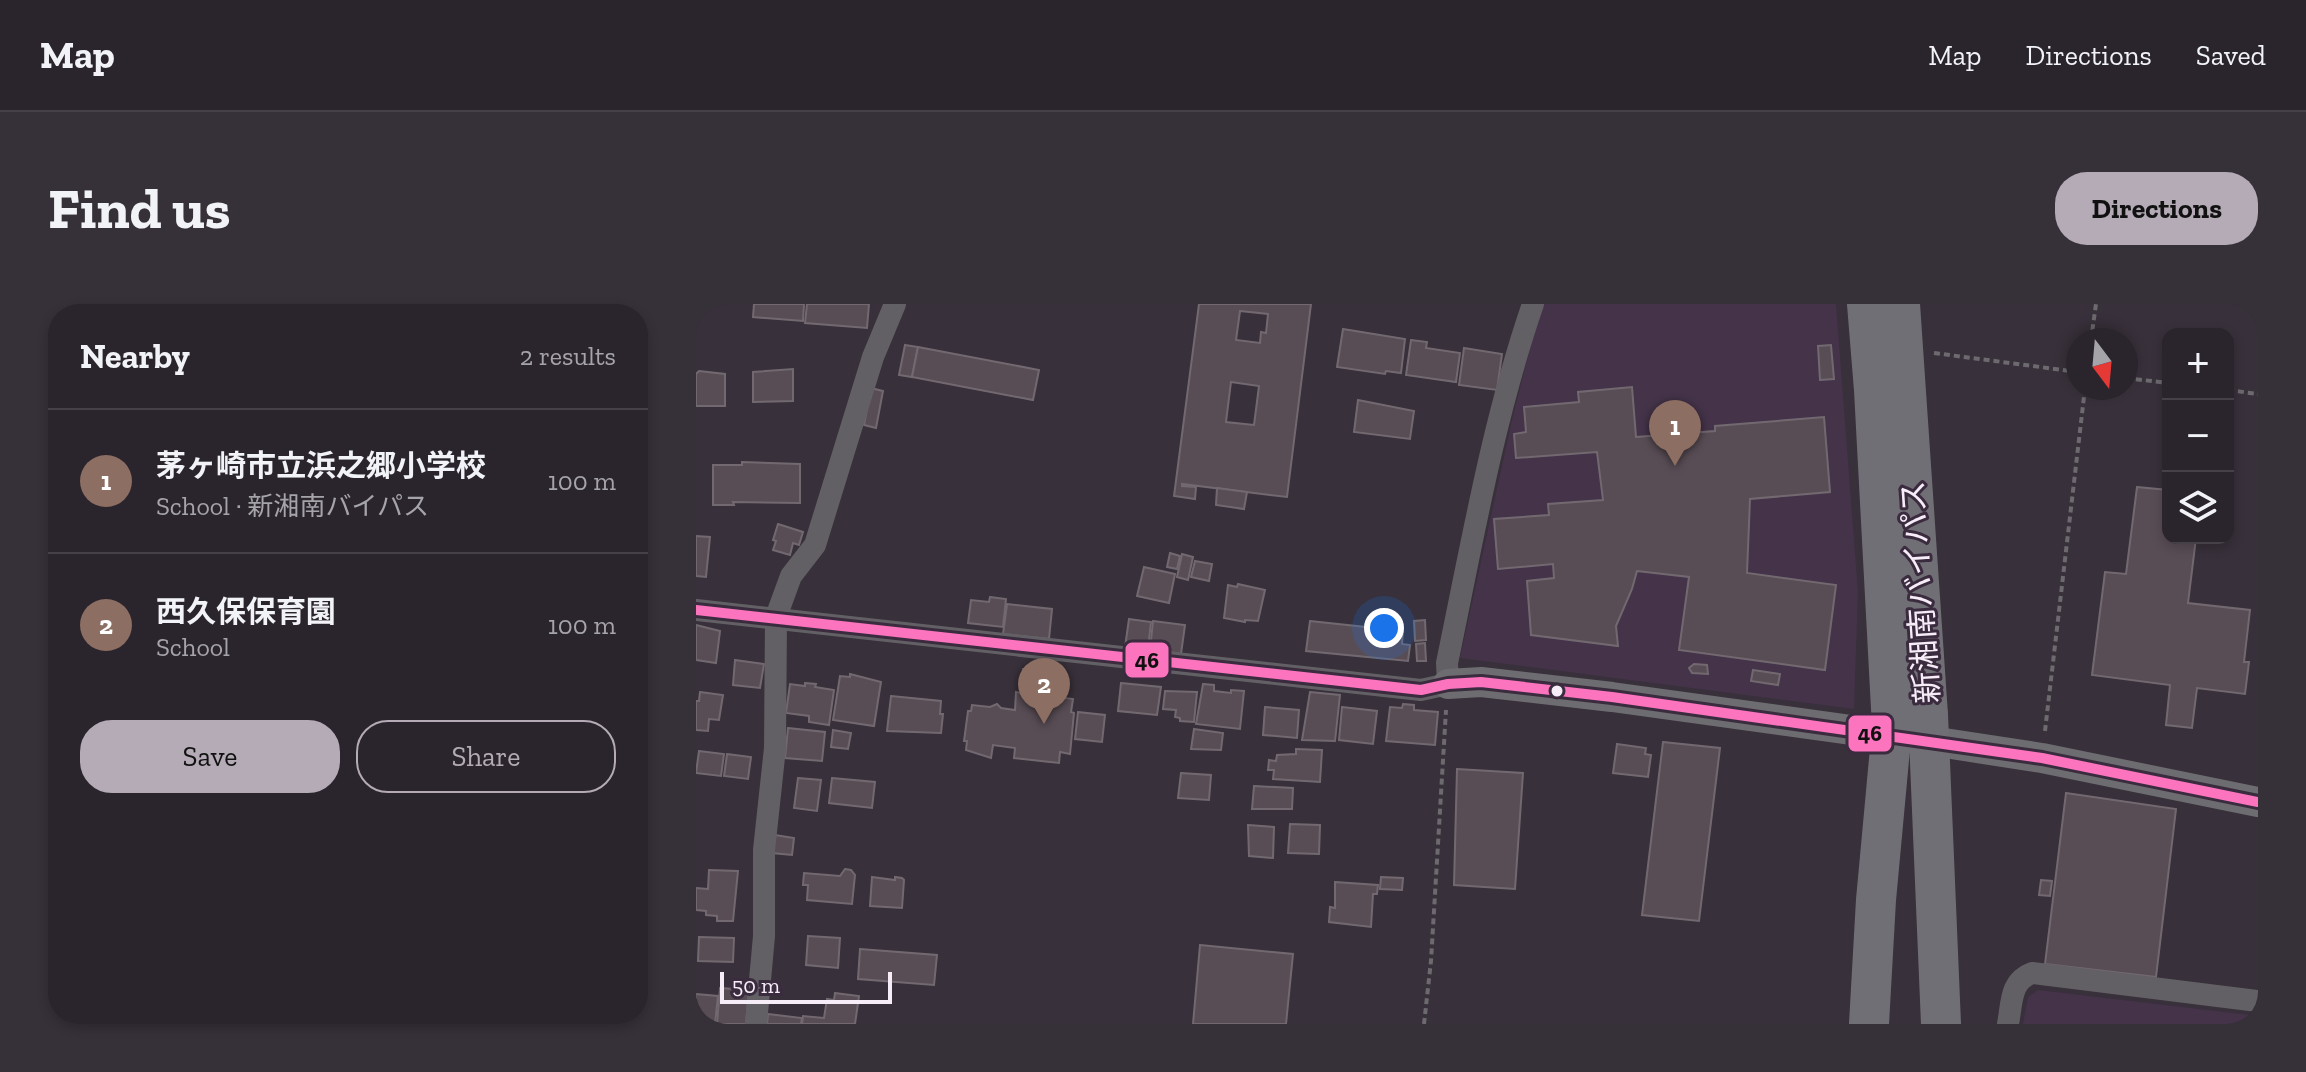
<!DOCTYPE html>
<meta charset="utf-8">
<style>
body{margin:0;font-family:"Zilla Slab","Noto Sans JP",serif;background:#363038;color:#f1f3f6}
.controls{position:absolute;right:24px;top:24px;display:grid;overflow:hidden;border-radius:16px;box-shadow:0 4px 12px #0003}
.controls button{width:72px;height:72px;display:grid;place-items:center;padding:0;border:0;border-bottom:2px solid #464148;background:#2a242c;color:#f1f3f6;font:40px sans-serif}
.compass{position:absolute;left:1370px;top:24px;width:72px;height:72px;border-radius:50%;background:#2a242c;box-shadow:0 4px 12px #0003;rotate:164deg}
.scale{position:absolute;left:24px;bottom:20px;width:172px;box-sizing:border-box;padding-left:8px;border:4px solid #f6edf8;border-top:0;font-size:22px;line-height:28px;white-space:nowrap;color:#f6edf8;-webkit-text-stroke:6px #3a2c3e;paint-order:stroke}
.you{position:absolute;left:688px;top:324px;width:28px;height:28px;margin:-20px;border:6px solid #fff;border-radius:50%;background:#1a73e8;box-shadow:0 0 0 12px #1a73e833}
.badge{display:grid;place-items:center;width:52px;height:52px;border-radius:50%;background:#b4abb6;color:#fff;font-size:26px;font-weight:700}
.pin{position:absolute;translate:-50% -66px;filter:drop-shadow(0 2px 4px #0008)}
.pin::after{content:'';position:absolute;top:42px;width:28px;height:24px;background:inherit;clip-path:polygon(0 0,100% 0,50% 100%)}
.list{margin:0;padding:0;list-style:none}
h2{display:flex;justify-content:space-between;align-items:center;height:104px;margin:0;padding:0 32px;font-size:34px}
h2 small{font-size:26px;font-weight:400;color:#a5a4a9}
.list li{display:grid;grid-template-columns:52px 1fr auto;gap:24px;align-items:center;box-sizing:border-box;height:144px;padding:0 32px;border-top:2px solid #464148}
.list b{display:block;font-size:30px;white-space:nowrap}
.list p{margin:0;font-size:26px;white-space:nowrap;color:#a5a4a9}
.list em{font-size:26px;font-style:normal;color:#a5a4a9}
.actions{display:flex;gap:16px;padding:24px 32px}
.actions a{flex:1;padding:18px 0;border:2px solid #b4abb6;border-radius:32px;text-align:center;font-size:28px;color:#b4abb6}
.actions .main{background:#b4abb6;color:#111}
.icon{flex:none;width:44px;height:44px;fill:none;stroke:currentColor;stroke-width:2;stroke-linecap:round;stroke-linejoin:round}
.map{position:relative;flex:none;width:1562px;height:720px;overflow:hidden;border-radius:32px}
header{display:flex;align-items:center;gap:48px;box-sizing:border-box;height:112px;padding:0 40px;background:#2a242c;border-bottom:2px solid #464148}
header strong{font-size:38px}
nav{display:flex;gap:44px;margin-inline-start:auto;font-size:28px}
.intro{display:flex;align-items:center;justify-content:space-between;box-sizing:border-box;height:192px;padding:0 48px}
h1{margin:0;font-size:56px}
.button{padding:20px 36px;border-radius:32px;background:#b4abb6;color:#111;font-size:28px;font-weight:700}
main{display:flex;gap:48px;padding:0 48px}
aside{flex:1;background:#2a242c;border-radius:32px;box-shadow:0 4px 12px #0003}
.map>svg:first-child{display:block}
.built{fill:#443349}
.building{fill:#594d55;stroke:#726970;stroke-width:2;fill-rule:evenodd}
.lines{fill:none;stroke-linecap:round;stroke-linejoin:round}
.path{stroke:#6d6a6f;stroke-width:4;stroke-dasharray:6 4;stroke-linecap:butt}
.street{stroke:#626065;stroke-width:22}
.secondary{stroke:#6d6c70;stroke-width:30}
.highway{stroke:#716f76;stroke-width:40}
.highway-bridge{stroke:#716f76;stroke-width:40}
.bus-1-casing{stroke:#3a2c3e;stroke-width:16}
.bus-1{stroke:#fc73be;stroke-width:10}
.bus-dot{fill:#f6edf8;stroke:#3a2c3e;stroke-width:3}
.labels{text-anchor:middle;stroke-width:6;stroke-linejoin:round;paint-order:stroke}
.street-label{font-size:32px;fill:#f6edf8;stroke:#3a2c3e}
.line-badge{stroke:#3a2c3e;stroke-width:3}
.pale-badge-label{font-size:22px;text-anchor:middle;font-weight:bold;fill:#111}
</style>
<header>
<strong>Map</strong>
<nav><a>Map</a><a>Directions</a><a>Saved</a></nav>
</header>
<div class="intro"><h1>Find us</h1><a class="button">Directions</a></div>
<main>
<aside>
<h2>Nearby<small>2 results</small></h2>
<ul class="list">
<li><span class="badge" style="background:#8d6e63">1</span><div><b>茅ヶ崎市立浜之郷小学校</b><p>School · 新湘南バイパス</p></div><em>100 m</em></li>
<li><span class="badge" style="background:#8d6e63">2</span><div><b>西久保保育園</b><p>School</p></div><em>100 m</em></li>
</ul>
<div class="actions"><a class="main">Save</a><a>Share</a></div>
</aside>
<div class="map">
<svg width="1562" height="720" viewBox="0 0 1562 720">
<rect width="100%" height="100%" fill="#38303a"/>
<!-- built -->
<g class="built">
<polygon points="848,0 1140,0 1162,288 1158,405 764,354 816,116 839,24"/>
<polygon points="1342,686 1562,712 1562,720 1327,720 1332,693"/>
</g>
<!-- building -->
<g class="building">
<polygon points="58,0 108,0 107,17 57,13"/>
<polygon points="111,0 173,0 171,24 109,19"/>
<path d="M503,0H615L591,193L486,180V182L500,183L499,195L478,192ZM544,7L572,10L570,29L565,28L564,39L540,36ZM535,78L563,82L558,121L530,118Z"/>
<polygon points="647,25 709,35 705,69 690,67 689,70 641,63"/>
<polygon points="715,36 731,38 730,44 764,49 760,78 710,71"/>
<polygon points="209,41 222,43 216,73 203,71"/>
<polygon points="1135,41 1138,75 1124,76 1122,42"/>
<polygon points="222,43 343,66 337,96 216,73"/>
<polygon points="768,44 806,50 801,86 763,81"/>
<polygon points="97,65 97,97 57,98 57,68"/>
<polygon points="3,67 29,70 29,102 0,102 0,70"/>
<polygon points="936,83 940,133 1019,127 1019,122 1128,113 1134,188 1054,195 1051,269 1140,281 1129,366 983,346 993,273 941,267 936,285 920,322 922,342 835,331 831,277 858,274 857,260 802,265 798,215 853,211 852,200 907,196 901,148 820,154 818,130 830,128 828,103 883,98 882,88"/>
<polygon points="175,84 187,87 180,124 168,121"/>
<polygon points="662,96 718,107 714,135 658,128"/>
<polygon points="46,158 104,160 104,199 37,198 38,201 17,201 17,161 46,161"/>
<polygon points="1441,183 1472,186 1472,234 1500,234 1492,299 1554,306 1548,358 1553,358 1549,390 1501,384 1496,424 1470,421 1474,381 1396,371 1409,268 1430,270"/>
<polygon points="521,184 551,188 548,205 520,201"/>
<polygon points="82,220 107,228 103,241 97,239 94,251 77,246 80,237 77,236"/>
<polygon points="0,232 14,233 10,273 0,272"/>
<polygon points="474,249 484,252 481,265 471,263"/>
<polygon points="486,250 497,253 492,276 481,273"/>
<polygon points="499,257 516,260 513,277 495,273"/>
<polygon points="448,263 479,270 473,299 441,292"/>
<polygon points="542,280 569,286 562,317 549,316 549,318 528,314 532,281 541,283"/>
<polygon points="294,293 310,295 307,323 272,319 275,296 293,298"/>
<polygon points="311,300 356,305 353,335 307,330"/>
<polygon points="433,315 455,318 452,345 429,343"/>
<polygon points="729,316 730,336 719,337 718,317"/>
<polygon points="457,317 489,321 485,350 454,346"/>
<polygon points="614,317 707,327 706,340 714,341 712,357 610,347"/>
<polygon points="0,321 24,327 20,359 0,356"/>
<polygon points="729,339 730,357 721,357 720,340"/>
<polygon points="39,356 68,360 64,384 37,381"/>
<polygon points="998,360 1011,361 1012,370 996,369 993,364"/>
<polygon points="327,365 364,369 361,393 377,395 375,408 378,409 374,450 364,448 363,459 318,454 319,444 297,441 295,454 270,446 271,437 268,437 272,407 275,407 276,401 294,403 301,400 305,404 319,406 320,388 325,389"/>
<polygon points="1057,366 1084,370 1082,381 1055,377"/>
<polygon points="154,370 185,378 178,422 137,416 144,372 154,373"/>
<polygon points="109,379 120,380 119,383 138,386 133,421 113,418 113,412 90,409 94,380 109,382"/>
<polygon points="425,379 465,383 461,411 422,407"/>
<polygon points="507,380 518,381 518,387 535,389 535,386 548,387 544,425 500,420"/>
<polygon points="469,387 501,388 498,418 484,417 484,414 479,413 480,406 467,405"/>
<polygon points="4,388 27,391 23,416 13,415 12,427 0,426 0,397 3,397"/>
<polygon points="614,388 644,391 639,437 606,436"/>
<polygon points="195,392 245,397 244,410 247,410 245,429 191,427"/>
<polygon points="707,400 718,401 718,406 742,408 739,441 690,437 694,403 706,404"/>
<polygon points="569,403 603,406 601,434 567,431"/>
<polygon points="646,403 681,407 677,440 643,436"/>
<polygon points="382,408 409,411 406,438 379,435"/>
<polygon points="92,424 129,428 126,457 89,454"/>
<polygon points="498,425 527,429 525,446 495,445"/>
<polygon points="137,426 155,429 152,445 135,443"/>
<polygon points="967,438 1024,444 1003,617 946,611"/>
<polygon points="921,440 950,444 949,450 955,451 952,473 917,469"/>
<polygon points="600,445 626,446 624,478 577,475 578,466 572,466 573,456 580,457 581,451 600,450"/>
<polygon points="3,447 28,450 25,472 0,469"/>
<polygon points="31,450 55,453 52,475 28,472"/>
<polygon points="761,465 827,469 819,585 758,581"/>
<polygon points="485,469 515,471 513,496 482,494"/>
<polygon points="102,474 125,476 121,507 98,504"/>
<polygon points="136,474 179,478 176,504 133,499"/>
<polygon points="558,482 597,484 596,505 556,505"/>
<polygon points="1370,489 1480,505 1460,673 1349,660"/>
<polygon points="594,520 624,521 623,550 592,549"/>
<polygon points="552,521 578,523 577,554 553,552"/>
<polygon points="79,531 98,534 96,551 76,549"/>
<polygon points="149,565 155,566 159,571 156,600 111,596 112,581 107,581 108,569 144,572"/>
<polygon points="13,566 42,567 37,617 21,617 21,612 10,611 10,607 0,606 0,584 12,585"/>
<polygon points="176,573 199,576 199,573 206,574 208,576 206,604 174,602"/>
<polygon points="685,573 707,574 706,586 684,585"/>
<polygon points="1345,576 1356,577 1354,592 1343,591"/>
<polygon points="639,578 682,581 681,590 677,590 675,623 633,618 634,603 639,604"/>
<polygon points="112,632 144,634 142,664 110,661"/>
<polygon points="3,633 38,634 37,658 2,657"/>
<polygon points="504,641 597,650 590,720 497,720"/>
<polygon points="164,645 241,651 238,681 162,675"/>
<polygon points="24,684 53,686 50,720 21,720"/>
<polygon points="139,689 163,692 159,720 106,720 107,712 128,714 131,695 138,696"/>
<polygon points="0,690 22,692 19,720 0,720"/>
<polygon points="72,710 106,714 105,720 71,720"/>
</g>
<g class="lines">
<!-- path -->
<g class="path">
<polyline points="1395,36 1400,0"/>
<polyline points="1238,49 1382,68"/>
<polyline points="1430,74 1472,79"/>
<polyline points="1532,86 1562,90"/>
<polyline points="1349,427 1389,84"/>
<polyline points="728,720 735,657 750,406"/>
</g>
<!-- street -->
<g class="street">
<path d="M0,306L725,386L752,380L751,359C776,239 797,116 837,0"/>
<polyline points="60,720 68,632 68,546 79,444 80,313 95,272 119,241 177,53 199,0"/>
<path d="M1312,720C1316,699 1314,677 1336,669L1562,697"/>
</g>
<!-- secondary -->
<polyline class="secondary" points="752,380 785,378 916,393 1242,438 1346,454 1562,498"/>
<!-- highway -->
<g class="highway">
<polyline points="1171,0 1178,86 1196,423"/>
<polyline points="1204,0 1232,411"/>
</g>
<!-- highway-bridge -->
<g class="highway-bridge">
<polyline points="1232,411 1245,720"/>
<polyline points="1173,720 1180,596 1196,423"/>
</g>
<!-- bus-1 casing -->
<g class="bus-1-casing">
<polyline id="bus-1" points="0,306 725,386 752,380 785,378 916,393 1346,454 1562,498"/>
</g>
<!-- bus-1 -->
<use href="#bus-1" class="bus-1"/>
</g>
<!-- markers -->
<circle class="bus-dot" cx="861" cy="387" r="7"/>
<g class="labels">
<!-- street labels -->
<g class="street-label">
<text transform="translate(1224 288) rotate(-94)" y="11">新湘南バイパス</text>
</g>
</g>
<g class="line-badge">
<rect x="428" y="337" width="46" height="38" rx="8" fill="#fc73be"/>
<rect x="1151" y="410" width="46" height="39" rx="8" fill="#fc73be"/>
</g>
<g class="pale-badge-label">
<text x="451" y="364">46</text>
<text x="1174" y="437">46</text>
</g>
</svg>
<div class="controls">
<button>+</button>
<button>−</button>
<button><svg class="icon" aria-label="layers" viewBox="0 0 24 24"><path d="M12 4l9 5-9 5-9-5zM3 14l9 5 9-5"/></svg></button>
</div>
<svg class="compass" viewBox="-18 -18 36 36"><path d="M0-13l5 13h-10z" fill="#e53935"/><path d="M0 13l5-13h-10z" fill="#a5a4a9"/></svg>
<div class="scale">50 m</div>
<div class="you"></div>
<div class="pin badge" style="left:979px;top:162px;background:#8d6e63">1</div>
<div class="pin badge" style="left:348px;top:420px;background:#8d6e63">2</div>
</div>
</main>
